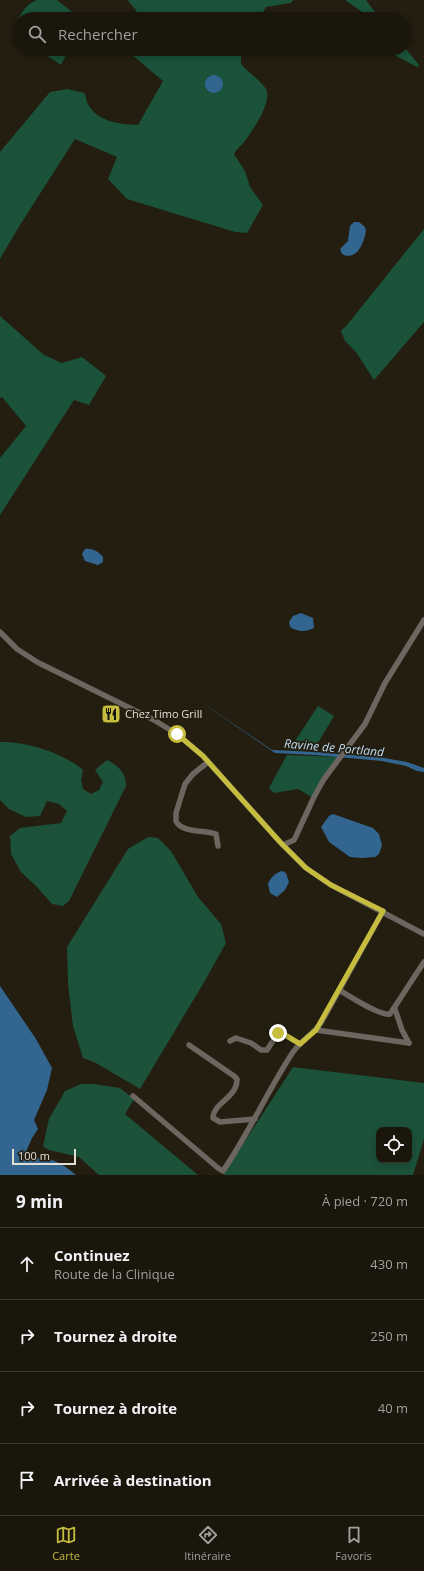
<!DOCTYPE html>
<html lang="fr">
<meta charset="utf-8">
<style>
body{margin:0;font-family:"Open Sans",sans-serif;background:#272319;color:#f1f3f6}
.controls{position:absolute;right:12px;bottom:12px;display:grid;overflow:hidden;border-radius:8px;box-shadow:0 2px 6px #0003}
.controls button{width:36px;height:36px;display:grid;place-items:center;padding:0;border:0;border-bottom:1px solid #38352c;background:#1a160b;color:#f1f3f6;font:20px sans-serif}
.scale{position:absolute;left:12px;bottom:10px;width:64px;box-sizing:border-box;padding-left:4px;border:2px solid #e1ded4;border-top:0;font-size:11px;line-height:14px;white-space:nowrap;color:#e1ded4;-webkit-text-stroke:3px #231e0f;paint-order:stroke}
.stop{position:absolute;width:12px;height:12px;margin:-9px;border:3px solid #c6bc3d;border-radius:50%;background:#fff}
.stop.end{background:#c6bc3d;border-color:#fff;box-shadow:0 1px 4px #0008}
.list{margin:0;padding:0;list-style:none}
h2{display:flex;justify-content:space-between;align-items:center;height:52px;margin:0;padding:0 16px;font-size:17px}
h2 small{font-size:13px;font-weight:400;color:#9f9f9d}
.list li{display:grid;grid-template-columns:26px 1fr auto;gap:12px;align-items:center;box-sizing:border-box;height:72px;padding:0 16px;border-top:1px solid #38352c}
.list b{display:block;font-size:15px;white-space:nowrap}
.list p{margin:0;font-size:13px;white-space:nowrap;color:#9f9f9d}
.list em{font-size:13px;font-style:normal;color:#9f9f9d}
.icon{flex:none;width:22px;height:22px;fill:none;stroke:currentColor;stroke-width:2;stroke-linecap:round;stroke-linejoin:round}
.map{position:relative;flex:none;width:424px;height:1175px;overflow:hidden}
.search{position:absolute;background:#1a160b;box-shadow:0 2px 6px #0003;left:12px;right:12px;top:12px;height:44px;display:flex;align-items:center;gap:10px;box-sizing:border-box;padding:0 14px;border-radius:22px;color:#9f9f9d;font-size:15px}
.sheet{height:340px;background:#1a160b}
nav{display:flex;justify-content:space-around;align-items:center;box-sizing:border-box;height:56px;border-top:1px solid #38352c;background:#1a160b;font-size:11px;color:#9f9f9d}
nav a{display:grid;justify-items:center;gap:2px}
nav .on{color:#c6bc3d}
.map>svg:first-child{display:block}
.green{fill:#1c513a;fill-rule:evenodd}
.forest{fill:#1a523a}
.water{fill:#326691}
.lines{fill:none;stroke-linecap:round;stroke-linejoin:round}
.minor{stroke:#6d6560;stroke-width:5.5}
.route{stroke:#c6bc3d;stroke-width:5}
.labels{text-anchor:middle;stroke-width:3.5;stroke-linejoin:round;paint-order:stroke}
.poi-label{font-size:11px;fill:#e1ded4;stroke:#231e0f;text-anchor:start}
.water-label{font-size:12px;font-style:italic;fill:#bedbf5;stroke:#231e0f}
</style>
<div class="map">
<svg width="424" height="1175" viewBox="0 0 424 1175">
<rect width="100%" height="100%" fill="#231e0f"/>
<!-- green -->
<g class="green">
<path d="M0,742C25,741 64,753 83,770L81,780L83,789L91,794L99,790L103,782L95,770L107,760C119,766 126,773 126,786L69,901L63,906L52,904L37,887L21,872L11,854L10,836L20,828L61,823L67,811L59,804L47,801L40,816L26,817L9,809L0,800Z"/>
<polygon points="148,837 158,838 171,851 198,897 221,924 226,943 203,984 140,1089 96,1063 83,1058 73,1026 68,984 67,947 128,849"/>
<path d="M293,1067L424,1083V1139L413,1175H223ZM379,1130H409V1160H379Z"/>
<polygon points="81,1084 93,1084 120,1088 134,1099 125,1114 198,1175 99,1175 79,1157 49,1150 43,1146 49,1119 65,1091"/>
</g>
<!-- forest -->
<g class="forest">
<path d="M37,0H57L81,19H19V37L12,33C18,20 23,5 37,0Z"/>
<polygon points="129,0 293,0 291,3 266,7 259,19 121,19 137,11 128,1"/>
<polygon points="345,0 366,0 380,19 368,19 368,16"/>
<polygon points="405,48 419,65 417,67 383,49"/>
<polygon points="37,49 69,49 61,65"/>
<path d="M125,49H241V64C247,71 262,82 266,89C273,101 252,132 244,142C240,147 237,148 234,154L245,171L250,187L263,205L247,233L235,232L127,199L108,179L117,157L75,139L20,225L0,259V152L50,92L67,89L84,93C86,96 86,99 87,102C96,122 119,124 138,125L163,81Z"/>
<polygon points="424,229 424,322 374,380 356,352 345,341 341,331 347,325"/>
<polygon points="0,316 44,355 62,363 82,357 106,376 89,405 74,400 0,515 0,458 26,426 2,397 0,398"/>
<polygon points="318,706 334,716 313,751 289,750"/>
<polygon points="287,755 339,757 312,797 298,789 274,793 269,788"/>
</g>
<!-- water -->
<g class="water">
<circle cx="214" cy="84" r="9"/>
<path d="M354,222H359L365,227L366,231C364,242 357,262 342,254L340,249L348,241L350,226Z"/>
<path d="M85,549C92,548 98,551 103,557V562L98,565L85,561L82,554Z"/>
<path d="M301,613L313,618L314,628C306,632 298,632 290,627L289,622L293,616Z"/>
<polygon points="188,693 272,750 316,752 378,757 407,762 424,768 424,772 417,771 406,766 382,761 315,755 275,753"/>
<polygon points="333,814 373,828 379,834 382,845 379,854 375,857 362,858 350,857 329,842 321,827 329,816"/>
<path d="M282,871L286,873L289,882L285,890L277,897L270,893L268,884C271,877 275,873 282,871Z"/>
<path d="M0,986L36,1039L52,1068L47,1090L34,1120L38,1129L32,1138L25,1154L21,1157L22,1159C47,1156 57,1159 76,1175H0Z"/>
</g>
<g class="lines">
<!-- minor -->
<g class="minor">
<polyline points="0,632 17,649 37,662 154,720 177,734 203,756 280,842 306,868 331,885 424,934"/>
<path d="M208,762L193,774L185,784L176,813V821C181,833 206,830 216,834L218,846"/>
<polyline points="283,845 294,840 296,836 314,797 324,779 365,724 385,683 424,620"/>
<path d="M339,990C350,996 379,1016 390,1014L424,962"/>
<polyline points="395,1009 402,1030 409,1043"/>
<polyline points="316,1030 409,1043"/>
<polyline points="230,1041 236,1038 251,1043 261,1050 267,1050 278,1033 280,1032 300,1044"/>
<path d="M189,1045L234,1076L237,1079C238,1097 212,1104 213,1118L220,1122L255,1119"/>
<path d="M133,1096L218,1168L223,1171C249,1133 268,1090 293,1052C301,1041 313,1034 321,1023L383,911"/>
</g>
</g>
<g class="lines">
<!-- route -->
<polyline class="route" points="177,734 203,756 280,842 306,868 331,885 383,911 316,1030 300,1044 282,1033 278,1033"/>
</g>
<!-- icons -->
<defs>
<g id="restaurant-square" transform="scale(1)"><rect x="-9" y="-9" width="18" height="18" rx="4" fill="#c6bc3d" stroke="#231e0f"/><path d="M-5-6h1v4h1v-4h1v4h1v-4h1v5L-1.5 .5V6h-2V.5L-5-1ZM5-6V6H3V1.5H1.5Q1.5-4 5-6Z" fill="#111"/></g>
</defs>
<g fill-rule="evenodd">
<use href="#restaurant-square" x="111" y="714"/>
</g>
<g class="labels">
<!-- poi labels -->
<g class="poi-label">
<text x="125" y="718">Chez Timo Grill</text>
</g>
<!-- water labels -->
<g class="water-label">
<text transform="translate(334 748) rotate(5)" y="4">Ravine de Portland</text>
</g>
</g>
</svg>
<div class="controls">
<button><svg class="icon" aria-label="locate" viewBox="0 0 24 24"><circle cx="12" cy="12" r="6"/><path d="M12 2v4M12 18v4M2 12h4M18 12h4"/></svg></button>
</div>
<div class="scale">100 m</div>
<div class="stop" style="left:177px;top:734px"></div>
<div class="stop end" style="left:278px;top:1033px"></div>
<div class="search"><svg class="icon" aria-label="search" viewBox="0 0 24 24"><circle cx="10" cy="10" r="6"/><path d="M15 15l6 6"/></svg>Rechercher</div>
</div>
<section class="sheet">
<h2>9 min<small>À pied · 720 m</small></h2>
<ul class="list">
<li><svg class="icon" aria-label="ahead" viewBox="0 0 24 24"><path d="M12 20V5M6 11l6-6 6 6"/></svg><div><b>Continuez</b><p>Route de la Clinique</p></div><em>430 m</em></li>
<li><svg class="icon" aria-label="right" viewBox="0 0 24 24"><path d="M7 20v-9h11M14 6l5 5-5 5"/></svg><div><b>Tournez à droite</b></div><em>250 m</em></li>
<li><svg class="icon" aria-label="right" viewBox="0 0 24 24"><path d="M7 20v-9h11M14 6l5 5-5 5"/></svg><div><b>Tournez à droite</b></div><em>40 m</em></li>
<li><svg class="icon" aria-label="arrive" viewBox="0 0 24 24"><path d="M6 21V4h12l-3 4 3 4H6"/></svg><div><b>Arrivée à destination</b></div></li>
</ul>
</section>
<nav>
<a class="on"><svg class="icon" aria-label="map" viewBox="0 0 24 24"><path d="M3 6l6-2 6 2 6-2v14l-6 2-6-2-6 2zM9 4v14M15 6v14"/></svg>Carte</a>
<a><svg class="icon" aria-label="directions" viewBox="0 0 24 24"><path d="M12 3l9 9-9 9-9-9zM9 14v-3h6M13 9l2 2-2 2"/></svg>Itinéraire</a>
<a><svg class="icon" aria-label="saved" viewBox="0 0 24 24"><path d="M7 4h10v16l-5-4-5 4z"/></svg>Favoris</a>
</nav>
